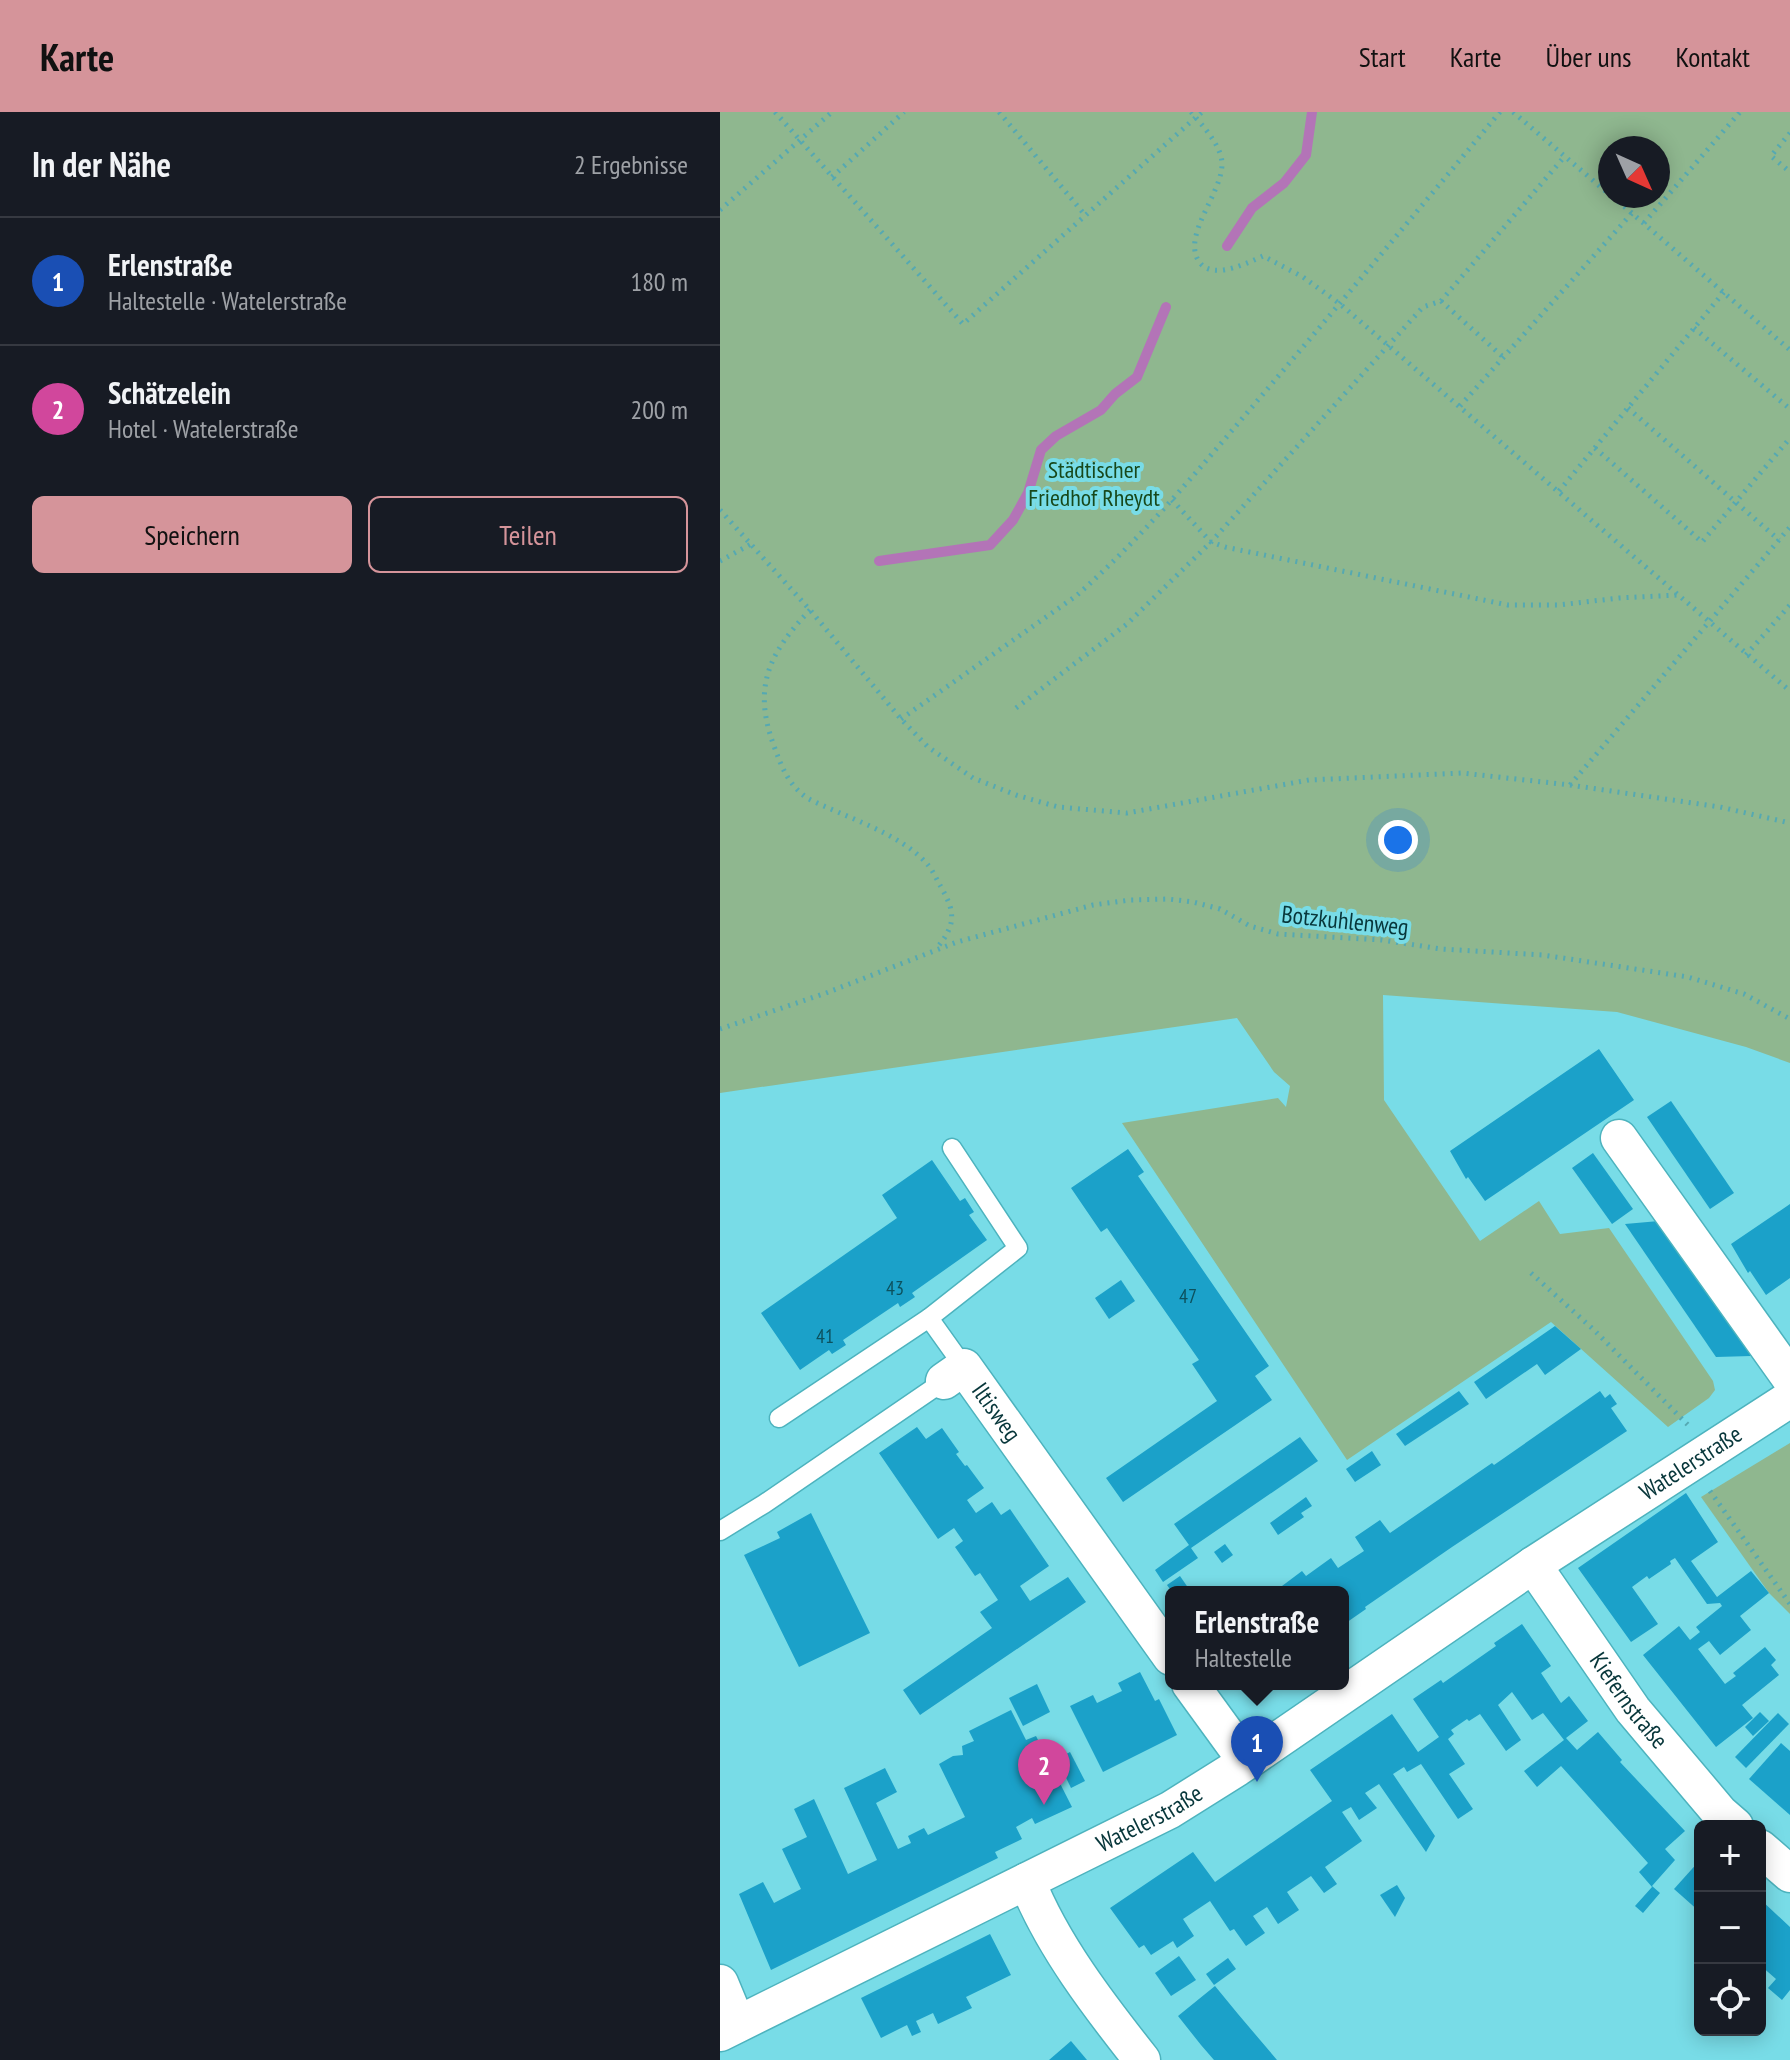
<!DOCTYPE html>
<html lang="de">
<meta charset="utf-8">
<style>
body{margin:0;font-family:"PT Sans Narrow",sans-serif;background:#20242c;color:#f1f3f6}
.controls{position:absolute;right:24px;bottom:24px;display:grid;overflow:hidden;border-radius:12px;box-shadow:0 4px 20px #0003}
.controls button{width:72px;height:72px;display:grid;place-items:center;padding:0;border:0;border-bottom:2px solid #363941;background:#171b24;color:#f1f3f6;font:40px sans-serif}
.compass{position:absolute;left:878px;top:24px;width:72px;height:72px;border-radius:50%;background:#171b24;box-shadow:0 4px 20px #0003;rotate:135deg}
.you{position:absolute;left:678px;top:728px;width:28px;height:28px;margin:-20px;border:6px solid #fff;border-radius:50%;background:#1a73e8;box-shadow:0 0 0 12px #1a73e833}
.badge{display:grid;place-items:center;width:52px;height:52px;border-radius:50%;background:#d5949a;color:#fff;font-size:26px;font-weight:700}
.pin{position:absolute;translate:-50% -66px;filter:drop-shadow(0 2px 4px #0008)}
.pin::after{content:'';position:absolute;top:42px;width:28px;height:24px;background:inherit;clip-path:polygon(0 0,100% 0,50% 100%)}
.popup{position:absolute;left:445px;top:1474px;width:184px;height:104px;box-sizing:border-box;display:grid;place-content:center;border-radius:12px;background:#171b24;filter:drop-shadow(0 2px 6px #0005);font-size:26px;white-space:nowrap;color:#9ea1a6}
.popup b{font-size:30px;color:#f1f3f6}
.popup::after{content:'';position:absolute;left:50%;top:100%;margin-left:-16px;border:16px solid transparent;border-top-color:#171b24}
.list{margin:0;padding:0;list-style:none}
h2{display:flex;justify-content:space-between;align-items:center;height:104px;margin:0;padding:0 32px;font-size:34px}
h2 small{font-size:26px;font-weight:400;color:#9ea1a6}
.list li{display:grid;grid-template-columns:52px 1fr auto;gap:24px;align-items:center;box-sizing:border-box;height:128px;padding:0 32px;border-top:2px solid #363941}
.list b{display:block;font-size:30px;white-space:nowrap}
.list p{margin:0;font-size:26px;white-space:nowrap;color:#9ea1a6}
.list em{font-size:26px;font-style:normal;color:#9ea1a6}
.actions{display:flex;gap:16px;padding:24px 32px}
.actions a{flex:1;padding:18px 0;border:2px solid #d5949a;border-radius:12px;text-align:center;font-size:28px;color:#d5949a}
.actions .main{background:#d5949a;color:#111}
.icon{flex:none;width:44px;height:44px;fill:none;stroke:currentColor;stroke-width:2;stroke-linecap:round;stroke-linejoin:round}
.map{position:relative;flex:none;width:1070px;height:1948px;overflow:hidden}
header{display:flex;align-items:center;gap:48px;box-sizing:border-box;height:112px;padding:0 40px;background:#d5949a;color:#111}
header strong{font-size:38px}
nav{display:flex;gap:44px;margin-inline-start:auto;font-size:28px}
main{display:flex}
aside{flex:1;background:#171b24}
.map>svg:first-child{display:block}
.green{fill:#8fb78f;fill-rule:evenodd}
.lines{fill:none;stroke-linecap:round;stroke-linejoin:round}
.stream{stroke:#b374b7;stroke-width:10}
.building{fill:#1ba1c9}
.service-casing{stroke:#4db3be;stroke-width:21}
.minor-casing{stroke:#4db3be;stroke-width:39}
.path{stroke:#55a9b2;stroke-width:5;stroke-dasharray:2 6;stroke-linecap:butt}
.service{stroke:#fff;stroke-width:18}
.minor{stroke:#fff;stroke-width:36}
.labels{text-anchor:middle;stroke-width:8;stroke-linejoin:round;paint-order:stroke}
.number-label{font-size:20px;fill:#0c515e}
.park-label{font-size:24px;fill:#17481b;stroke:#78dce7}
.street-label{font-size:24px;fill:#07363a;stroke:#78dce7}
</style>
<header>
<strong>Karte</strong>
<nav><a>Start</a><a>Karte</a><a>Über uns</a><a>Kontakt</a></nav>
</header>
<main>
<aside>
<h2>In der Nähe<small>2 Ergebnisse</small></h2>
<ul class="list">
<li><span class="badge" style="background:#1a4fb4">1</span><div><b>Erlenstraße</b><p>Haltestelle · Watelerstraße</p></div><em>180 m</em></li>
<li><span class="badge" style="background:#d1479c">2</span><div><b>Schätzelein</b><p>Hotel · Watelerstraße</p></div><em>200 m</em></li>
</ul>
<div class="actions"><a class="main">Speichern</a><a>Teilen</a></div>
</aside>
<div class="map">
<svg width="1070" height="1948" viewBox="0 0 1070 1948">
<rect width="100%" height="100%" fill="#78dce7"/>
<!-- green -->
<g class="green">
<path d="M0,0H1070V951L1026,935L897,900L663,883L664,988L760,1129L819,1089L840,1122L889,1116L993,1269L995,1278L989,1286L948,1315L831,1210L627,1348L402,1011L558,986L566,995L570,974L554,960L517,906L0,981ZM938,36V84H890V36Z"/>
<polygon points="1070,1331 1070,1502 1049,1481 981,1385"/>
</g>
<g class="lines">
<!-- stream -->
<g class="stream">
<polyline points="507,134 532,96 564,71 586,43 592,0"/>
<polyline points="159,449 270,433 293,408 308,381 321,338 336,324 381,298 395,282 417,265 446,195"/>
</g>
</g>
<!-- building -->
<g class="building">
<polygon points="879,937 914,988 765,1089 748,1065 746,1067 730,1039"/>
<polygon points="951,989 1014,1081 990,1097 927,1005"/>
<polygon points="408,1037 424,1060 418,1064 549,1254 535,1264 552,1288 403,1390 386,1366 497,1289 472,1252 479,1248 387,1116 381,1120 351,1076"/>
<polygon points="873,1041 913,1097 892,1112 852,1056"/>
<polygon points="212,1048 240,1089 245,1086 254,1100 249,1103 267,1128 192,1181 195,1185 180,1195 178,1191 123,1228 126,1233 112,1242 109,1238 80,1258 41,1201 177,1106 162,1083"/>
<polygon points="1070,1092 1070,1166 1046,1183 1030,1159 1028,1161 1011,1132"/>
<polygon points="939,1109 1031,1244 996,1245 905,1112"/>
<polygon points="401,1168 415,1189 389,1207 375,1186"/>
<polygon points="835,1214 861,1237 825,1263 817,1252 766,1287 754,1270"/>
<polygon points="739,1279 749,1292 685,1334 676,1322"/>
<polygon points="880,1279 885,1286 890,1282 897,1292 891,1296 907,1319 732,1435 645,1495 646,1497 623,1513 623,1480 560,1480 558,1477 582,1459 586,1464 611,1446 618,1456 644,1439 635,1425 660,1408 670,1421 772,1351 774,1353"/>
<polygon points="197,1315 206,1327 222,1316 239,1340 236,1342 245,1354 247,1353 264,1376 247,1388 256,1401 272,1390 281,1403 290,1397 329,1454 300,1474 310,1489 348,1465 366,1490 200,1603 183,1578 272,1516 260,1500 278,1488 260,1461 255,1464 235,1435 243,1429 234,1416 218,1427 159,1341"/>
<polygon points="580,1325 598,1349 471,1436 478,1446 443,1470 435,1458 469,1433 454,1412"/>
<polygon points="652,1339 661,1353 635,1370 626,1357"/>
<polygon points="966,1381 998,1430 971,1449 997,1485 1031,1459 1049,1481 1020,1504 1031,1518 1000,1543 989,1529 978,1537 1005,1572 1016,1564 1013,1561 1045,1535 1056,1548 1051,1553 1059,1563 1022,1593 1033,1606 996,1635 923,1543 959,1514 970,1528 980,1520 976,1515 1002,1494 1000,1491 987,1492 955,1446 950,1449 951,1452 929,1467 927,1464 912,1475 938,1512 911,1530 858,1456"/>
<polygon points="586,1385 592,1394 581,1401 584,1405 558,1423 550,1411"/>
<polygon points="91,1401 150,1521 79,1555 24,1443 60,1426 57,1420"/>
<polygon points="505,1432 513,1443 502,1451 494,1440"/>
<polygon points="460,1464 471,1480 452,1480 447,1473"/>
<polygon points="802,1512 831,1554 821,1561 841,1591 849,1584 868,1609 846,1626 857,1638 878,1620 902,1648 900,1650 965,1719 945,1737 955,1748 932,1774 940,1781 923,1801 915,1794 932,1775 919,1760 928,1751 841,1654 817,1675 804,1659 844,1628 823,1601 812,1608 792,1580 778,1593 801,1628 786,1639 760,1602 749,1609 747,1607 731,1618 734,1622 728,1627 745,1652 729,1662 753,1697 738,1707 701,1652 687,1660 684,1655 673,1662 715,1724 706,1740 659,1672 645,1681 657,1696 639,1708 631,1695 622,1700 642,1729 605,1755 617,1772 604,1781 591,1764 567,1780 579,1798 558,1812 547,1795 533,1804 545,1821 526,1834 514,1817 510,1819 490,1789 463,1807 474,1824 457,1836 453,1829 431,1843 424,1833 419,1836 390,1796 473,1740 495,1770 505,1763 612,1689 590,1658 672,1602 698,1640 719,1625 693,1587 721,1568 723,1571 776,1534 774,1531"/>
<polygon points="420,1560 435,1589 439,1587 457,1623 383,1660 350,1594 373,1583 377,1591 402,1579 398,1571"/>
<polygon points="317,1572 330,1600 303,1614 289,1586"/>
<polygon points="291,1598 306,1628 316,1624 352,1695 315,1712 312,1706 296,1715 302,1727 275,1740 278,1746 51,1858 19,1782 43,1770 54,1791 81,1777 62,1737 87,1725 74,1697 94,1687 128,1762 157,1748 124,1676 165,1656 177,1680 156,1691 178,1737 191,1731 188,1724 204,1716 208,1723 245,1705 219,1652 233,1644 243,1643 242,1634 254,1629 249,1619"/>
<polygon points="1040,1600 1049,1609 1033,1624 1025,1615"/>
<polygon points="1058,1601 1069,1612 1026,1656 1015,1645"/>
<polygon points="1061,1631 1070,1639 1070,1703 1029,1667"/>
<polygon points="350,1640 365,1669 351,1676 337,1647"/>
<polygon points="980,1748 980,1800 954,1777"/>
<polygon points="677,1773 685,1786 675,1805 660,1783"/>
<polygon points="1040,1787 1070,1815 1070,1878 1062,1888 1048,1876 1056,1867 1040,1853"/>
<polygon points="270,1822 291,1863 246,1885 252,1896 218,1912 213,1901 196,1909 201,1920 192,1924 187,1913 161,1926 141,1886"/>
<polygon points="459,1844 476,1868 451,1884 435,1861"/>
<polygon points="508,1846 516,1857 494,1873 486,1862"/>
<polygon points="495,1874 518,1902 557,1948 494,1948 481,1933 458,1904"/>
<polygon points="351,1929 367,1948 329,1948"/>
</g>
<g class="lines">
<!-- service casing -->
<g class="service-casing">
<g id="service">
<polyline points="232,1036 298,1136 209,1206 244,1255"/>
<polyline points="59,1306 209,1206"/>
<polyline points="0,1419 44,1392 224,1269"/>
</g>
</g>
<!-- minor casing -->
<g class="minor-casing">
<g id="minor">
<polyline points="899,1026 1070,1266"/>
<path id="s1" d="M224,1269L244,1255L451,1545"/>
<path id="s2" d="M813,1453L913,1598L1000,1701L1015,1714"/>
<polyline points="470,1572 526,1649"/>
<polyline points="1040,1736 1070,1762"/>
<path d="M307,1769C332,1833 380,1895 422,1948"/>
<polyline points="0,1871 17,1912"/>
<path id="s3" d="M0,1921L450,1698L517,1656L813,1453L1070,1287"/>
</g>
</g>
<!-- path -->
<g class="path">
<polyline points="55,0 243,212 482,0"/>
<polyline points="279,0 365,103"/>
<path d="M471,0C482,13 502,34 502,52C502,82 460,125 480,151C494,168 527,151 543,144L583,165L620,192L1070,579"/>
<polyline points="793,0 890,83"/>
<polyline points="1070,21 1051,44 1070,60"/>
<polyline points="112,65 184,0"/>
<polyline points="892,84 1070,238"/>
<polyline points="0,98 112,0"/>
<polyline points="924,111 1020,0"/>
<polyline points="721,189 783,245"/>
<polyline points="974,216 1070,297"/>
<polyline points="740,294 912,101"/>
<polyline points="908,296 1059,428"/>
<polyline points="875,336 982,430 1070,326"/>
<polyline points="839,379 1004,180"/>
<polyline points="452,388 491,430 505,435 788,493 839,493 899,486 958,483"/>
<polyline points="0,398 90,498 181,607 208,635 253,666 296,683 338,695 407,701 589,668 742,661 850,673 1000,695 1070,711"/>
<polyline points="0,449 31,432"/>
<path d="M90,498C49,541 32,575 54,634C62,656 68,672 87,686C124,705 181,721 208,753C213,759 217,768 221,775C236,801 236,813 216,837"/>
<polyline points="1026,543 1070,493"/>
<polyline points="296,596 407,512 491,430 703,195 721,189 845,44"/>
<path d="M181,607L356,484C423,425 480,356 538,288C619,193 699,97 780,0"/>
<polyline points="850,673 1070,415"/>
<polyline points="0,917 106,881 237,830 373,793 410,788 448,787 473,790 500,797 530,814 558,822 662,828 721,837 823,843 968,865 1024,882 1070,907"/>
<polyline points="811,1161 874,1218 968,1313"/>
<polyline points="990,1379 1070,1492"/>
</g>
<!-- service -->
<use href="#service" class="service"/>
<!-- minor -->
<use href="#minor" class="minor"/>
</g>
<g class="labels">
<!-- number labels -->
<g class="number-label">
<text x="175" y="1183">43</text>
<text x="468" y="1191">47</text>
<text x="105" y="1231">41</text>
</g>
<!-- park labels -->
<g class="park-label">
<text x="374" y="366">Städtischer<tspan x="374" dy="28">Friedhof Rheydt</tspan></text>
</g>
<!-- street labels -->
<g class="street-label">
<text transform="translate(625 809) rotate(6)" y="8">Botzkuhlenweg</text>
<text dy="8" stroke="none"><textPath href="#s1" startOffset="80">Iltisweg</textPath></text>
<text dy="8" stroke="none"><textPath href="#s3" startOffset="1128">Watelerstraße</textPath></text>
<text dy="8" stroke="none"><textPath href="#s2" startOffset="166">Kiefernstraße</textPath></text>
<text dy="8" stroke="none"><textPath href="#s3" startOffset="480">Watelerstraße</textPath></text>
</g>
</g>
</svg>
<div class="controls">
<button>+</button>
<button>−</button>
<button><svg class="icon" aria-label="locate" viewBox="0 0 24 24"><circle cx="12" cy="12" r="6"/><path d="M12 2v4M12 18v4M2 12h4M18 12h4"/></svg></button>
</div>
<svg class="compass" viewBox="-18 -18 36 36"><path d="M0-13l5 13h-10z" fill="#e53935"/><path d="M0 13l5-13h-10z" fill="#9ea1a6"/></svg>
<div class="you"></div>
<div class="pin badge" style="left:537px;top:1670px;background:#1a4fb4">1</div>
<div class="popup"><b>Erlenstraße</b>Haltestelle</div>
<div class="pin badge" style="left:324px;top:1693px;background:#d1479c">2</div>
</div>
</main>
